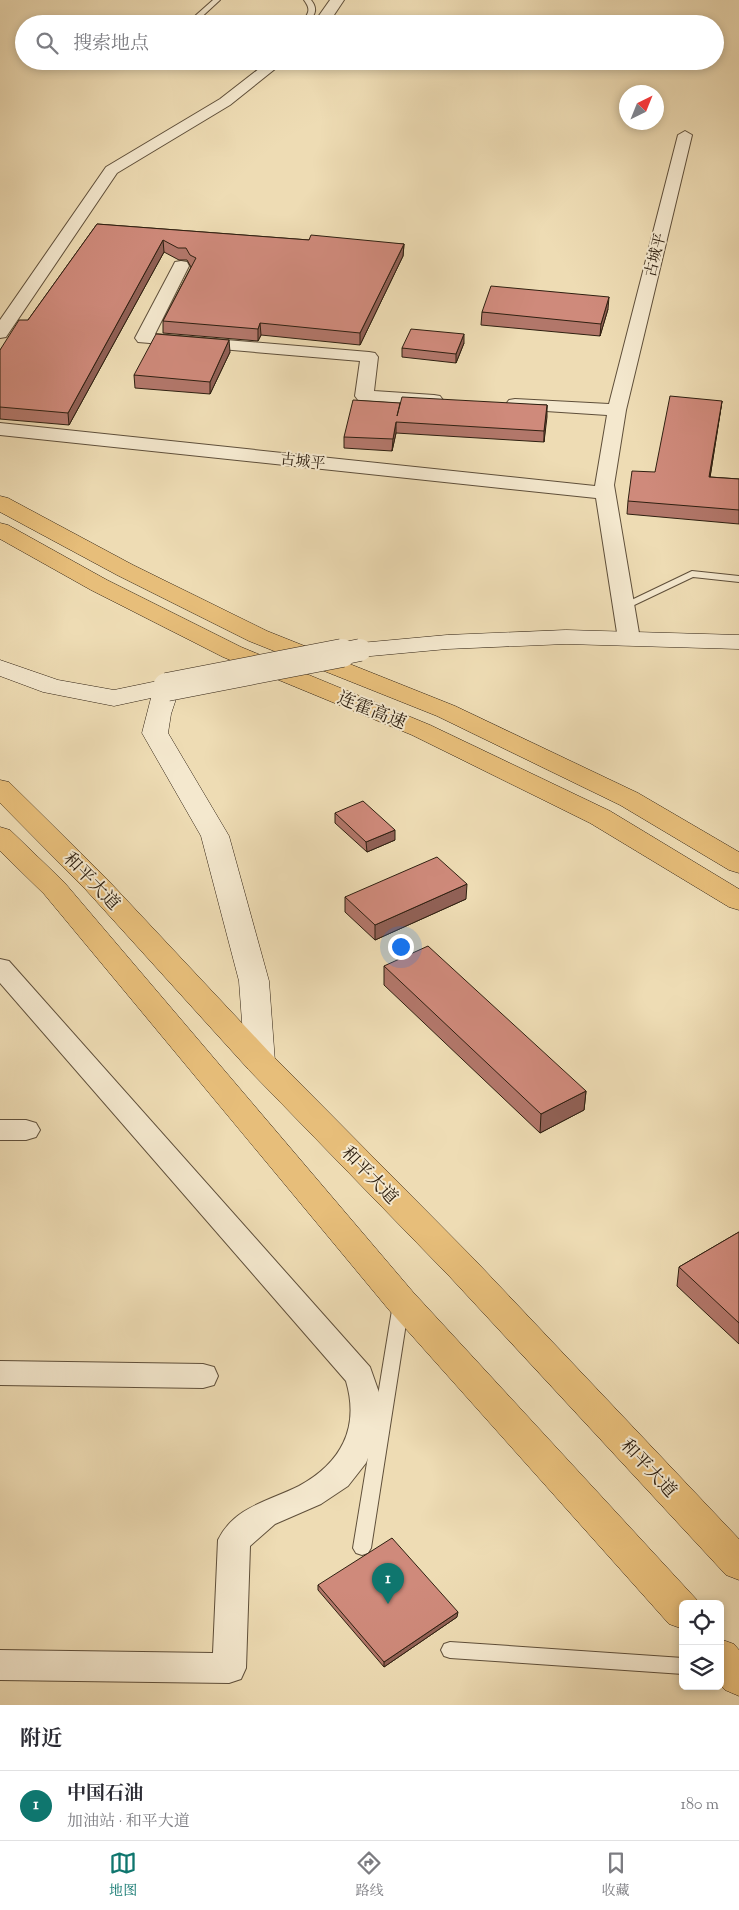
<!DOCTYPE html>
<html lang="zh">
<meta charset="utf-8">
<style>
body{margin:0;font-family:"Sorts Mill Goudy","Noto Serif SC",serif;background:#f7f7f7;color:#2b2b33}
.controls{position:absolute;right:15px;bottom:15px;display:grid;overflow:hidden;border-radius:8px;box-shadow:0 2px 8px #0003}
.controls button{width:45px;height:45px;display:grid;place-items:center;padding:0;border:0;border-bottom:1px solid #e1e1e2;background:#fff;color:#2b2b33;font:25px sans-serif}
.compass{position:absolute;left:619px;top:85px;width:45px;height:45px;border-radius:50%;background:#fff;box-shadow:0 2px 8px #0003;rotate:43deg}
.you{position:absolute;left:400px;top:946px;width:18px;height:18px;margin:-12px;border:4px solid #fff;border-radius:50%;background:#1a73e8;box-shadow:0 0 0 8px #1a73e833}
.badge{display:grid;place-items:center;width:32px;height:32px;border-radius:50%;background:#0f766e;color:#fff;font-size:16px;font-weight:700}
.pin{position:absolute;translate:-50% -41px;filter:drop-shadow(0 1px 2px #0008)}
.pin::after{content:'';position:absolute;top:26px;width:18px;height:15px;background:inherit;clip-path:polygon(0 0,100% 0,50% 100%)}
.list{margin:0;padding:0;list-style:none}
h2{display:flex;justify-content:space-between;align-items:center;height:65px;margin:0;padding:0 20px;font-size:21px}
h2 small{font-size:16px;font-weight:400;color:#7c7c81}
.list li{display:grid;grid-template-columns:32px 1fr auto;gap:15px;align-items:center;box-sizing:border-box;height:70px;padding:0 20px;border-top:1px solid #e1e1e2}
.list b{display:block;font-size:19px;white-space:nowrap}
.list p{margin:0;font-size:16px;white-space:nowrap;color:#7c7c81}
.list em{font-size:16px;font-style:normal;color:#7c7c81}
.icon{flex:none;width:28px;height:28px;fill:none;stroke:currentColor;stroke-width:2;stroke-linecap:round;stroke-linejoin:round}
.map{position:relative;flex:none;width:739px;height:1705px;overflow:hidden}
.search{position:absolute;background:#fff;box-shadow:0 2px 8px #0003;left:15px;right:15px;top:15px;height:55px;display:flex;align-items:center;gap:12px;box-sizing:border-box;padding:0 18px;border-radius:28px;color:#7c7c81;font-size:19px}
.sheet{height:135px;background:#fff}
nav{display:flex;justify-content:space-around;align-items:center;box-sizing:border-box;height:70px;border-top:1px solid #e1e1e2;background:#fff;font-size:14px;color:#7c7c81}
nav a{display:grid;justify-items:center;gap:2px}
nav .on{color:#0f766e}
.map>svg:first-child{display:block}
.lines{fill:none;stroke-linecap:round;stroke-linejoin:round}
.service-casing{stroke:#5f4f3a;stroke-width:2}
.minor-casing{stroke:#5f4f3a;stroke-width:2}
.secondary-casing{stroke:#2f2011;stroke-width:1}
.trunk-casing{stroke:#2f2011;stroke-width:1}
.motorway-casing{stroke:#2f2011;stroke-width:1}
.service{fill:#f4e8ce;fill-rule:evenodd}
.minor{fill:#f4e8ce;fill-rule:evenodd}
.secondary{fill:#f4e8ce;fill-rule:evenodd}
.trunk{fill:#e7be7a;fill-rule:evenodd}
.motorway{fill:#e7be7a;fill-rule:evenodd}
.secondary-bridge-far1-casing{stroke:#2f2011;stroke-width:23;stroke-linecap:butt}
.secondary-bridge-casing{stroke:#2f2011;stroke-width:29;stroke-linecap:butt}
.secondary-bridge-far1{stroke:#f4e8ce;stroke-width:22}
.secondary-bridge{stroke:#f4e8ce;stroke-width:28}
.wall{fill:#b2776a;stroke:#2f2011}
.shaded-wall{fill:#916156;stroke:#2f2011}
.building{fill:#cf8a7b;stroke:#2f2011}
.labels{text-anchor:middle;stroke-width:4;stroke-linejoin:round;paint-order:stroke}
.far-street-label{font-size:15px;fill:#2f2011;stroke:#f4e8ce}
.street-label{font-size:18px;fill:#2f2011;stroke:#f4e8ce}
</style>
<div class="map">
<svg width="739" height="1705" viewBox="0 0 739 1705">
<rect width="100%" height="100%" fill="#eedcb4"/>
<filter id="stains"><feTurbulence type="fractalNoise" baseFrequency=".004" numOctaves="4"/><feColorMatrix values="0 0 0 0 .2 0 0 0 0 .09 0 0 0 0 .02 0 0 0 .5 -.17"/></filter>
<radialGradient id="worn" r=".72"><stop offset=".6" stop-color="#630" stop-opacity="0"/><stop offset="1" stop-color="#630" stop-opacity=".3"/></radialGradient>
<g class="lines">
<!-- service casing -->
<g class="service-casing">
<g id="service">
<polygon points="213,0 220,0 194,24 186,24"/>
<path d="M304,0H311C319,10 314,15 308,24H301C308,13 312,11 304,0Z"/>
<polygon points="692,571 739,576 739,582 693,577 628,608 624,609 619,606"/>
<polygon points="401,1298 406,1300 409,1304 371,1548 368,1553 362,1555 356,1553 353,1548 393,1304 396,1300"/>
<polygon points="450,1642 683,1658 683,1674 450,1658 444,1656 441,1650 444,1644"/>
</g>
</g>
<!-- minor casing -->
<g class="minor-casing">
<g id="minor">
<polygon points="330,0 344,0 328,24 313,24"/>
<polygon points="269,61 285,61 230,105 117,173 6,337 0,338 0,320 106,167 220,99"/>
<polygon points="685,131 692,135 626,410 614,485 640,639 636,643 629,645 622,643 618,639 596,498 0,435 0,423 595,486 607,415 515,409 509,408 506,404 509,400 515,399 609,404 678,135"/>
<polygon points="181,261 187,262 189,266 155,334 369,352 375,353 378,357 374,391 434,395 440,396 443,400 440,404 434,405 358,400 355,396 360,361 138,342 135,338 173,266 175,262"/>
<path d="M0,959L9,961L370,1367L382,1401L380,1428L366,1463L348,1486L321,1504L275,1524L250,1546L246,1668L241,1679L229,1683L0,1680V1650L213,1653L218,1540C234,1507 269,1501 299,1486C341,1463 360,1428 346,1381L0,983Z"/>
<polygon points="0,1120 26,1120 36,1123 40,1130 36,1137 26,1140 0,1140"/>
<polygon points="0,1361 203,1364 214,1367 218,1376 214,1385 203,1388 0,1385"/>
</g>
</g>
<!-- secondary casing -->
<g class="secondary-casing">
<g id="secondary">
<polygon points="566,630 739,635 739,649 566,644 447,649 360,657 351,655 348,650 351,645 360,643 447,635"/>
<polygon points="0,660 58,680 114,690 167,679 176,682 180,687 171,714 168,733 229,836 269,981 275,1062 271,1070 260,1073 249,1070 245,1062 239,981 201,836 142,733 151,698 114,706 43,692 0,676"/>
</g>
</g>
<!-- trunk casing -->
<g class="trunk-casing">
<g id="trunk">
<polygon points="0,780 9,782 106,878 271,1054 474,1259 739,1539 739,1580 726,1575 450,1277 249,1070 86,890 0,803"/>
<polygon points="0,827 10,830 64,882 413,1292 697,1600 698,1604 683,1604 683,1629 669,1624 389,1310 44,894 0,851"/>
<polygon points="720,1639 734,1644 739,1650 739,1696 725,1690 720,1685"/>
</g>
</g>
<!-- motorway casing -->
<g class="motorway-casing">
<g id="motorway">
<polygon points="0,496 8,498 133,565 267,631 455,706 638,793 739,852 739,873 729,870 620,805 437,716 249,641 117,575 0,512"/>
<polygon points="0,523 8,525 107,580 241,647 430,725 610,811 739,889 739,910 729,907 590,823 412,735 223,657 91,590 0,539"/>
</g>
</g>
<!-- service -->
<use href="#service" class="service"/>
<!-- minor -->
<use href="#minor" class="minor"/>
<!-- secondary -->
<use href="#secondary" class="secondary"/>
<!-- trunk -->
<use href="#trunk" class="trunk"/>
<!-- motorway -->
<use href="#motorway" class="motorway"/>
<!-- secondary-bridge-far1 casing -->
<g class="secondary-bridge-far1-casing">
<polyline id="secondary-bridge-far1" points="336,655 360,650"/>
</g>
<!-- secondary-bridge casing -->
<g class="secondary-bridge-casing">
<polyline id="secondary-bridge" points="167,687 342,653"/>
</g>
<!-- secondary-bridge-far1 -->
<use href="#secondary-bridge-far1" class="secondary-bridge-far1"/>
<!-- secondary-bridge -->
<use href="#secondary-bridge" class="secondary-bridge"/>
</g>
<!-- wall -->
<g class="wall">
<polygon points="97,224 309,240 404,244 403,256 360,345 261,335 258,341 163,333 163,321 191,267 187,260 179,260 164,252 69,425 0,419 0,350 28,320"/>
<polygon points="608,309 600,336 481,325 482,312"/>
<polygon points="464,343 456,363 402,357 402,348"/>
<polygon points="230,352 210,394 135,388 134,375"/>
<polygon points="722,401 710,477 739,479 739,524 627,514 628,501"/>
<polygon points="400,403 547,405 544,442 396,433 392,451 344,448 344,437"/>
<polygon points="335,813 395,840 367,852 335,823"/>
<polygon points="345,897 466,899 375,940 345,912"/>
<polygon points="384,966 586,1091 584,1110 540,1133 384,985"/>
<polygon points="739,1232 739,1344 677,1286 679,1267"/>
<polygon points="318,1585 457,1617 384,1667 318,1590"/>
</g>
<!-- shaded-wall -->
<g class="shaded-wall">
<polygon points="163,240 164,252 69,425 68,413"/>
<polygon points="404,244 403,256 360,345 360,333"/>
<polygon points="609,297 608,309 600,336 601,324"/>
<polygon points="260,323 261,335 258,341 258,329"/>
<polygon points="464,334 464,343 456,363 456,354"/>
<polygon points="229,340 230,352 210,394 210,382"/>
<polygon points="722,401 720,414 708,490 709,477"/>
<polygon points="547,405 547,417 544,442 544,431"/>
<polygon points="396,422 396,433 392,451 393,439"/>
<polygon points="395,830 395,840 367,852 366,842"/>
<polygon points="467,884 466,899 375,940 375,925"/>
<polygon points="586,1091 584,1110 540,1133 541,1114"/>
<polygon points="458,1612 457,1617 384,1667 384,1662"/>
</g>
<!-- building -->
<g class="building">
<polygon points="97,224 309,240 311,235 404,244 360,333 260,323 258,329 163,321 196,258 190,255 186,248 178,248 163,240 68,413 0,407 0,350 19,320 28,320"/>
<polygon points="491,286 609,297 601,324 482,312"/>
<polygon points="411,329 464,334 456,354 402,348"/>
<polygon points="156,334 229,340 210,382 134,375"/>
<polygon points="670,396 722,401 709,477 739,479 739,510 628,501 632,471 655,472"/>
<polygon points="402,397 547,405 544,431 396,422 393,439 344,437 353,400 400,403 397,416"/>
<polygon points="363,801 395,830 366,842 335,813"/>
<polygon points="437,857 467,884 375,925 345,897"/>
<polygon points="428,946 586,1091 541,1114 384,966"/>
<polygon points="739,1232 739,1323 679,1267"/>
<polygon points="392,1538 458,1612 384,1662 318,1585"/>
</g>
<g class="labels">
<!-- far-street labels -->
<g class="far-street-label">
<text transform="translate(655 255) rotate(-76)" y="5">古城平</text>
<text transform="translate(303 461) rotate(6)" y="5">古城平</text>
</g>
<!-- street labels -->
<g class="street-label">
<text transform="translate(372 710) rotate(22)" y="6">连霍高速</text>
<text transform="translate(92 881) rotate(46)" y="6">和平大道</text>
<text transform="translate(370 1175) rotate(46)" y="6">和平大道</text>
<text transform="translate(649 1468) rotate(47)" y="6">和平大道</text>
</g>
</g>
<rect width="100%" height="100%" filter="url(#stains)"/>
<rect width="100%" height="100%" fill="url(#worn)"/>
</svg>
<div class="controls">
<button><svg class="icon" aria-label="locate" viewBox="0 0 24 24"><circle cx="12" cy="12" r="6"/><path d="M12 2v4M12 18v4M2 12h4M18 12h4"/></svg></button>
<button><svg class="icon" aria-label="layers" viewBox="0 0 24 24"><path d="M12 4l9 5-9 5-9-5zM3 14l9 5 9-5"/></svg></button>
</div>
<svg class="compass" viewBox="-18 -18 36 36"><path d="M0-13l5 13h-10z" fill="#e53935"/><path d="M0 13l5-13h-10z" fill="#7c7c81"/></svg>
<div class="you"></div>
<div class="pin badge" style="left:388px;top:1604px">1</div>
<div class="search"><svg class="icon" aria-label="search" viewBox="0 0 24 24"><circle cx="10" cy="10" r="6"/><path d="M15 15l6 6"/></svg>搜索地点</div>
</div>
<section class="sheet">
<h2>附近<small></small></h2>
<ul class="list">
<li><span class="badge">1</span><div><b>中国石油</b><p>加油站 · 和平大道</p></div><em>180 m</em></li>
</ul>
</section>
<nav>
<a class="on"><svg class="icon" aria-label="map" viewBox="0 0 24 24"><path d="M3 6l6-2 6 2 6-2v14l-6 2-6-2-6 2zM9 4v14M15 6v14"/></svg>地图</a>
<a><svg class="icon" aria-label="directions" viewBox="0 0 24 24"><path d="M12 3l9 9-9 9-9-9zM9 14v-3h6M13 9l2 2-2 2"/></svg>路线</a>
<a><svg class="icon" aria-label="saved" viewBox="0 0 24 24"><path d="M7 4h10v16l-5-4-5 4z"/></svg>收藏</a>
</nav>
